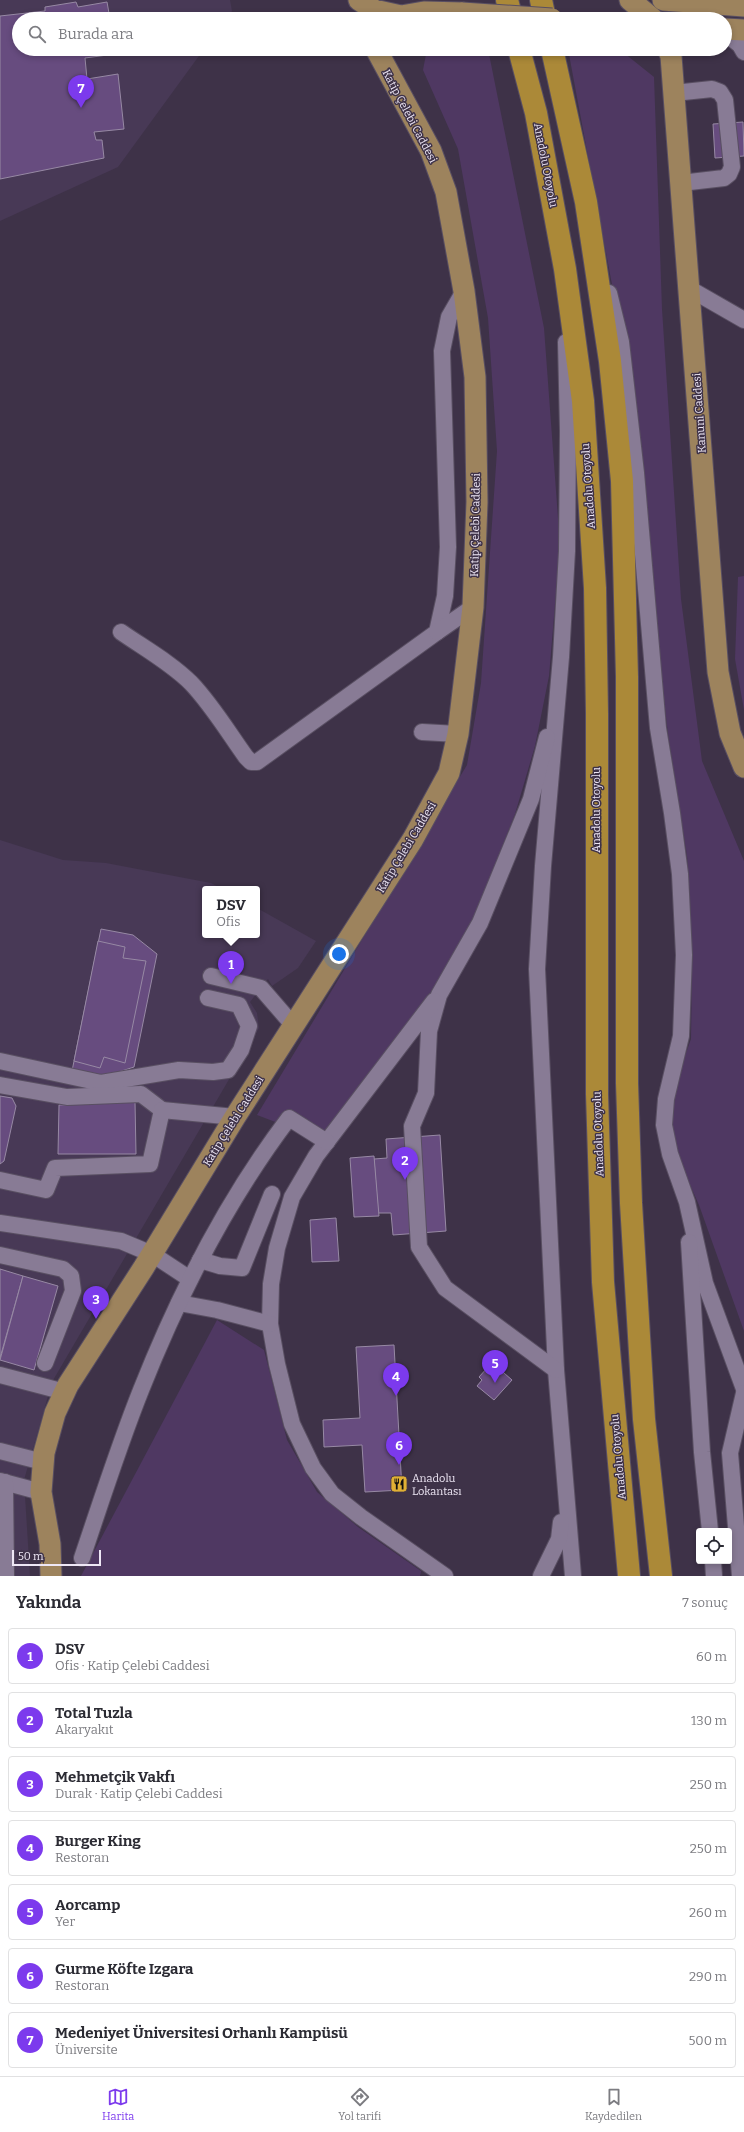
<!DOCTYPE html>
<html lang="tr">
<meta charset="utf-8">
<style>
body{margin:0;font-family:Bitter,serif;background:#f2f2f3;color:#2b2b33}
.controls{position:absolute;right:12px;bottom:12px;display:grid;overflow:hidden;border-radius:4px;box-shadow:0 2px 6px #0003}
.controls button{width:36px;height:36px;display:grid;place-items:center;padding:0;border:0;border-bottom:1px solid #e1e1e2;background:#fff;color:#2b2b33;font:20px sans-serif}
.scale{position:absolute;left:12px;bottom:10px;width:89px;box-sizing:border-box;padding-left:4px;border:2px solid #eee7f5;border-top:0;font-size:11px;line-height:14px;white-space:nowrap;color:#eee7f5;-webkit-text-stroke:3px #3e3248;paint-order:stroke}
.you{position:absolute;left:339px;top:954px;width:14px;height:14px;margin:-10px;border:3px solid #fff;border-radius:50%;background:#1a73e8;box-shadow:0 0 0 6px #1a73e833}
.badge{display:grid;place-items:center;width:26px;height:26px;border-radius:50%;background:#7c3aed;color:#fff;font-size:13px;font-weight:700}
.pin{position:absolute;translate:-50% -33px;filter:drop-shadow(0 1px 2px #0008)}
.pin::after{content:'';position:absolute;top:21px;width:14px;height:12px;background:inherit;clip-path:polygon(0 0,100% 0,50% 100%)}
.popup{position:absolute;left:202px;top:886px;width:58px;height:52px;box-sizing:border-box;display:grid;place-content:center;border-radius:4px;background:#fff;filter:drop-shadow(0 1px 3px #0005);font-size:13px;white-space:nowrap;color:#7c7c81}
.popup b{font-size:15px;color:#2b2b33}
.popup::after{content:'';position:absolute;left:50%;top:100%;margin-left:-8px;border:8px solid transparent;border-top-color:#fff}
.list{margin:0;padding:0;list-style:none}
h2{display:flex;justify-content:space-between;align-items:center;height:52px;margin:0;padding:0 16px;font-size:17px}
h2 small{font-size:13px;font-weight:400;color:#7c7c81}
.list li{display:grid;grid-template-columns:26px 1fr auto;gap:12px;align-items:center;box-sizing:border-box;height:56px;margin:0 8px 8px;padding:0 8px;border:1px solid #e1e1e2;border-radius:4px}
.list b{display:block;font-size:15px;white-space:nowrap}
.list p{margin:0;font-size:13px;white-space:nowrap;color:#7c7c81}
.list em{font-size:13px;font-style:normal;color:#7c7c81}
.icon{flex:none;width:22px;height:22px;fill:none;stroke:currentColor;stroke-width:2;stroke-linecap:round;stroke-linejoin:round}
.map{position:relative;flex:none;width:744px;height:1576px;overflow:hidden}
.search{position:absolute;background:#fff;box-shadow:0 2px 6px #0003;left:12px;right:12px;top:12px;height:44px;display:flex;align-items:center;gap:10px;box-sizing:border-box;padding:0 14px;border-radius:22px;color:#7c7c81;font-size:15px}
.sheet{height:500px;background:#fff}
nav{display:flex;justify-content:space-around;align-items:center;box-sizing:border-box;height:56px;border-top:1px solid #e1e1e2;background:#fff;font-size:11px;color:#7c7c81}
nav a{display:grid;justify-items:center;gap:2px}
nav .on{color:#7c3aed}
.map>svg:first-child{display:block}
.built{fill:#483956}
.green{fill:#4f3862}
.building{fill:#674c7f;stroke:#9789a4}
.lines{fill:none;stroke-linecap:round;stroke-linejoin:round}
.minor-casing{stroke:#594f62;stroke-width:18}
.major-casing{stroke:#594f62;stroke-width:23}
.highway-casing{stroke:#594f62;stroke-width:24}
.minor{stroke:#887b95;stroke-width:16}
.major{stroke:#9d835d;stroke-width:21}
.highway{stroke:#ab8938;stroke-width:22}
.major-bridge-casing{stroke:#594f62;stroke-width:23;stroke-linecap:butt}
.major-bridge{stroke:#9d835d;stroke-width:21}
.labels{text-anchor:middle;stroke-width:3;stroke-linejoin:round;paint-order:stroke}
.street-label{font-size:11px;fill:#eee7f5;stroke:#3e3248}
.poi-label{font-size:11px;fill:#eee7f5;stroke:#3e3248;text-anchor:start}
</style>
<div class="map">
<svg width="744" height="1576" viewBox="0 0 744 1576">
<rect width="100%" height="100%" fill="#3e3248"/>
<!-- built -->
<g class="built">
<polygon points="0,0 230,0 232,11 226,19 19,19 19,49 204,49 118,167 0,221"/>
<polygon points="0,840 63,860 106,863 211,883 222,889 205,889 205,935 257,935 257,908 316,941 298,968 272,986 268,979 250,1002 257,1013 259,1028 52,1382 24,1480 30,1576 0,1576"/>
</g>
<!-- green -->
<g class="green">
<polygon points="427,49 488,49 544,328 560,545 549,676 535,746 515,814 466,940 422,1006 364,1079 320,1139 257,1115 467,765 481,683 497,451 488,318 458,149 423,70"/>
<polygon points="568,49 619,49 654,77 662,309 681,599 702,761 744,861 744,1331 699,1205 677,1156 671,1123 673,1089 691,1039 692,970 690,898 687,856 668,734 619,322"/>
<polygon points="744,576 744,710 735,659 738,577"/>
<polygon points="217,1320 264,1350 287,1440 317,1492 358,1527 421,1571 420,1576 81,1576"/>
</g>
<!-- building -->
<g class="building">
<polygon points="76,2 78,7 107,2 110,19 19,19 19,49 114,49 115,54 85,58 87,79 118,74 124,129 94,132 96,140 102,140 104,158 0,179 0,16 45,11 45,7"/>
<polygon points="743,122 744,156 715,158 713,124"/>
<polygon points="101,929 133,935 157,954 134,1067 103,1077 72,1071"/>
<polygon points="98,941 125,947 123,958 146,961 125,1063 104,1057 100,1068 74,1061"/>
<polygon points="0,1096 12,1098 16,1106 4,1161 0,1164"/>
<polygon points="135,1102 136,1154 58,1154 59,1105"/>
<polygon points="440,1135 446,1231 393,1235 391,1213 378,1213 374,1159 387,1158 386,1139"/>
<polygon points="374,1156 379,1216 354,1217 350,1158"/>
<polygon points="336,1218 339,1261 312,1262 310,1220"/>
<polygon points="0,1269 23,1276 0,1358"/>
<polygon points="23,1276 58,1286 34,1370 0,1360"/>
<polygon points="394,1345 402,1490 365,1492 362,1445 324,1447 323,1420 360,1418 356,1347"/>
<polygon points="496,1366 512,1380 494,1400 477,1386 482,1380 479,1377 488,1367 492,1370"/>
</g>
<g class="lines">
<!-- minor casing -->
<g class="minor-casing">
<g id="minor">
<polyline points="725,33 740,45 744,52"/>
<polyline points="674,93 712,89 720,92 725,100 732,167 729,174 724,178 681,183"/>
<polyline points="690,289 744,320"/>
<polyline points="609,293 621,342 636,473 658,728 672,813 680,874 684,955 681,1036 666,1099 664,1125 670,1154 687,1202 705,1283 744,1389"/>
<polyline points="566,342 568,431 567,551 561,657 543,866 537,969 556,1370 573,1576"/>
<path d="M121,632C144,648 171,663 191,683C212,705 228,732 246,757L251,762H257L437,632L445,596L448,547L442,351L449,317L464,291"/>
<polyline points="437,632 473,607"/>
<polyline points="422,732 458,734"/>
<polyline points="547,737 531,799 480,923 439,995 429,1031 426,1093 412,1126 419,1247 445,1288 556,1370"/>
<polyline points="211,976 261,988 293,1025"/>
<polyline points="434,1001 316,1156 292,1197 277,1248 271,1284 270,1324 277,1364 292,1424 313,1468 332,1494 361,1517 445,1576"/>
<polyline points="0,1061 101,1083 179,1070 213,1072 228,1070 241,1050 249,1026 239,1005 208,998"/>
<polyline points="0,1085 67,1097 141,1094 162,1110"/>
<polyline points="0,1180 46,1190 55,1168 150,1164 162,1110 235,1117"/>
<polyline points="0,1223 121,1241 152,1254 190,1279"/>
<polyline points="689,1242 702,1452 710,1531"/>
<polyline points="0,1255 63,1269 71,1276 73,1291 45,1363"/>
<polyline points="200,1260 220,1266 242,1268 272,1194"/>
<polyline points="179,1303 217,1310 270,1324"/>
<polyline points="0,1375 65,1392"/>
<polyline points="0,1451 43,1462"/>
<polyline points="0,1481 41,1492"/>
<polyline points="5,1482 6,1576"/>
<path d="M82,1558C101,1502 119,1445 141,1390C179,1294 227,1200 289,1118L327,1142"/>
<polyline points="713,1561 714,1576"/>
<polyline points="541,1576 559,1539 561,1522"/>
<polyline points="740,1576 730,1453 744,1393"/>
</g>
</g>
<!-- major casing -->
<g class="major-casing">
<g id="major">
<polyline points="359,0 374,10 401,16 424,12 462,13"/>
<polyline points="630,0 653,19"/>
<polyline points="663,0 744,6"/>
<polyline points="725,29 744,30"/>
<polyline points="668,49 671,56 718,672 730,733 744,767"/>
<polyline points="51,1576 50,1544 41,1492 44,1453 55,1413 68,1385 144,1267 235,1117 413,839 449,773 458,734 473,607 477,502 475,377 464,291 446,192 431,151 376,49"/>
</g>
</g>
<!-- highway casing -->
<g class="highway-casing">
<g id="highway">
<polyline points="507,0 512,19"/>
<polyline points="541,0 545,19"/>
<polyline points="519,49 536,113 565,269 583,401 595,588 597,714 597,1094 603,1282 629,1576"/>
<polyline points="552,49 586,202 610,361 622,481 627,677 627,1083 631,1203 644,1419 661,1576"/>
</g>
</g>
<!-- minor -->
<use href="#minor" class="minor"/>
<!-- major -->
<use href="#major" class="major"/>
<!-- highway -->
<use href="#highway" class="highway"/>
<!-- major-bridge casing -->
<g class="major-bridge-casing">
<polyline id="major-bridge" points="462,13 552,19"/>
</g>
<!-- major-bridge -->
<use href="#major-bridge" class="major-bridge"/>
</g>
<!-- icons -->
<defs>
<g id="restaurant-square" transform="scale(0.9)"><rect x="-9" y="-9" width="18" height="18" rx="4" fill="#e0b034" stroke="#3e3248"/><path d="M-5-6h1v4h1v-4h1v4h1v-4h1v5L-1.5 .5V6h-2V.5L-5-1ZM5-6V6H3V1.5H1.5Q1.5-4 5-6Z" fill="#111"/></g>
</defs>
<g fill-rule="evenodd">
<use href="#restaurant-square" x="399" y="1484"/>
</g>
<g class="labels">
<!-- street labels -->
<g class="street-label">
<text transform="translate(410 116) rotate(62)" y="4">Katip Çelebi Caddesi</text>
<text transform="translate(546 165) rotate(79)" y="4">Anadolu Otoyolu</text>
<text transform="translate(699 413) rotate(-94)" y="4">Kanuni Caddesi</text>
<text transform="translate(588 486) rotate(-94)" y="4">Anadolu Otoyolu</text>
<text transform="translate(475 525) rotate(-89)" y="4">Katip Çelebi Caddesi</text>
<text transform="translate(596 810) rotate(-90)" y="4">Anadolu Otoyolu</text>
<text transform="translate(406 847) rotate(-59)" y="4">Katip Çelebi Caddesi</text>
<text transform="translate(233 1121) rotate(-58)" y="4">Katip Çelebi Caddesi</text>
<text transform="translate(598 1134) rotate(-92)" y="4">Anadolu Otoyolu</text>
<text transform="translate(618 1457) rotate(-95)" y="4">Anadolu Otoyolu</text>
</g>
<!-- poi labels -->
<g class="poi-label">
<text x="412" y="1482">Anadolu<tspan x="412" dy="13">Lokantası</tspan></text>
</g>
</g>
</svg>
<div class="controls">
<button><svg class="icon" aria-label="locate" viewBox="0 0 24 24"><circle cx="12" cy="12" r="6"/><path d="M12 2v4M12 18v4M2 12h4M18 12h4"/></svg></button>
</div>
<div class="scale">50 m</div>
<div class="you"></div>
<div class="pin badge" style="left:231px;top:984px">1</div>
<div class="popup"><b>DSV</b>Ofis</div>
<div class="pin badge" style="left:405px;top:1180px">2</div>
<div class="pin badge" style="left:96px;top:1319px">3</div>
<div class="pin badge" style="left:396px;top:1396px">4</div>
<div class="pin badge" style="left:495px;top:1383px">5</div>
<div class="pin badge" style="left:399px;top:1465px">6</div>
<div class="pin badge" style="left:81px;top:108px">7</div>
<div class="search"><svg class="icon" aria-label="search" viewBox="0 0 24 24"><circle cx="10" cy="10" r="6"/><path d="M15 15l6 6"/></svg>Burada ara</div>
</div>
<section class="sheet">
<h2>Yakında<small>7 sonuç</small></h2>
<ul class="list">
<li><span class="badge">1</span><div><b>DSV</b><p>Ofis · Katip Çelebi Caddesi</p></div><em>60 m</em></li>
<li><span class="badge">2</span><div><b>Total Tuzla</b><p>Akaryakıt</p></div><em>130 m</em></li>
<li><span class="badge">3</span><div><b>Mehmetçik Vakfı</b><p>Durak · Katip Çelebi Caddesi</p></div><em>250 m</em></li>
<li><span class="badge">4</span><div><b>Burger King</b><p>Restoran</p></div><em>250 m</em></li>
<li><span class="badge">5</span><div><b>Aorcamp</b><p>Yer</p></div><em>260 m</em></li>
<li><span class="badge">6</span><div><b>Gurme Köfte Izgara</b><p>Restoran</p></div><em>290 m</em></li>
<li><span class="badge">7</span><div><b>Medeniyet Üniversitesi Orhanlı Kampüsü</b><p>Üniversite</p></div><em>500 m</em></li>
</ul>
</section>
<nav>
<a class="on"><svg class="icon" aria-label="map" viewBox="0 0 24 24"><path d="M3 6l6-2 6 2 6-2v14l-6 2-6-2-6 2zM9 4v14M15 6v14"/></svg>Harita</a>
<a><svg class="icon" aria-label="directions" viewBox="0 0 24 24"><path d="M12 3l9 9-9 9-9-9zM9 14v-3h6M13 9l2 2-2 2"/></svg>Yol tarifi</a>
<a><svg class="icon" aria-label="saved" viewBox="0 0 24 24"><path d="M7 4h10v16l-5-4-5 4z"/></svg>Kaydedilen</a>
</nav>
